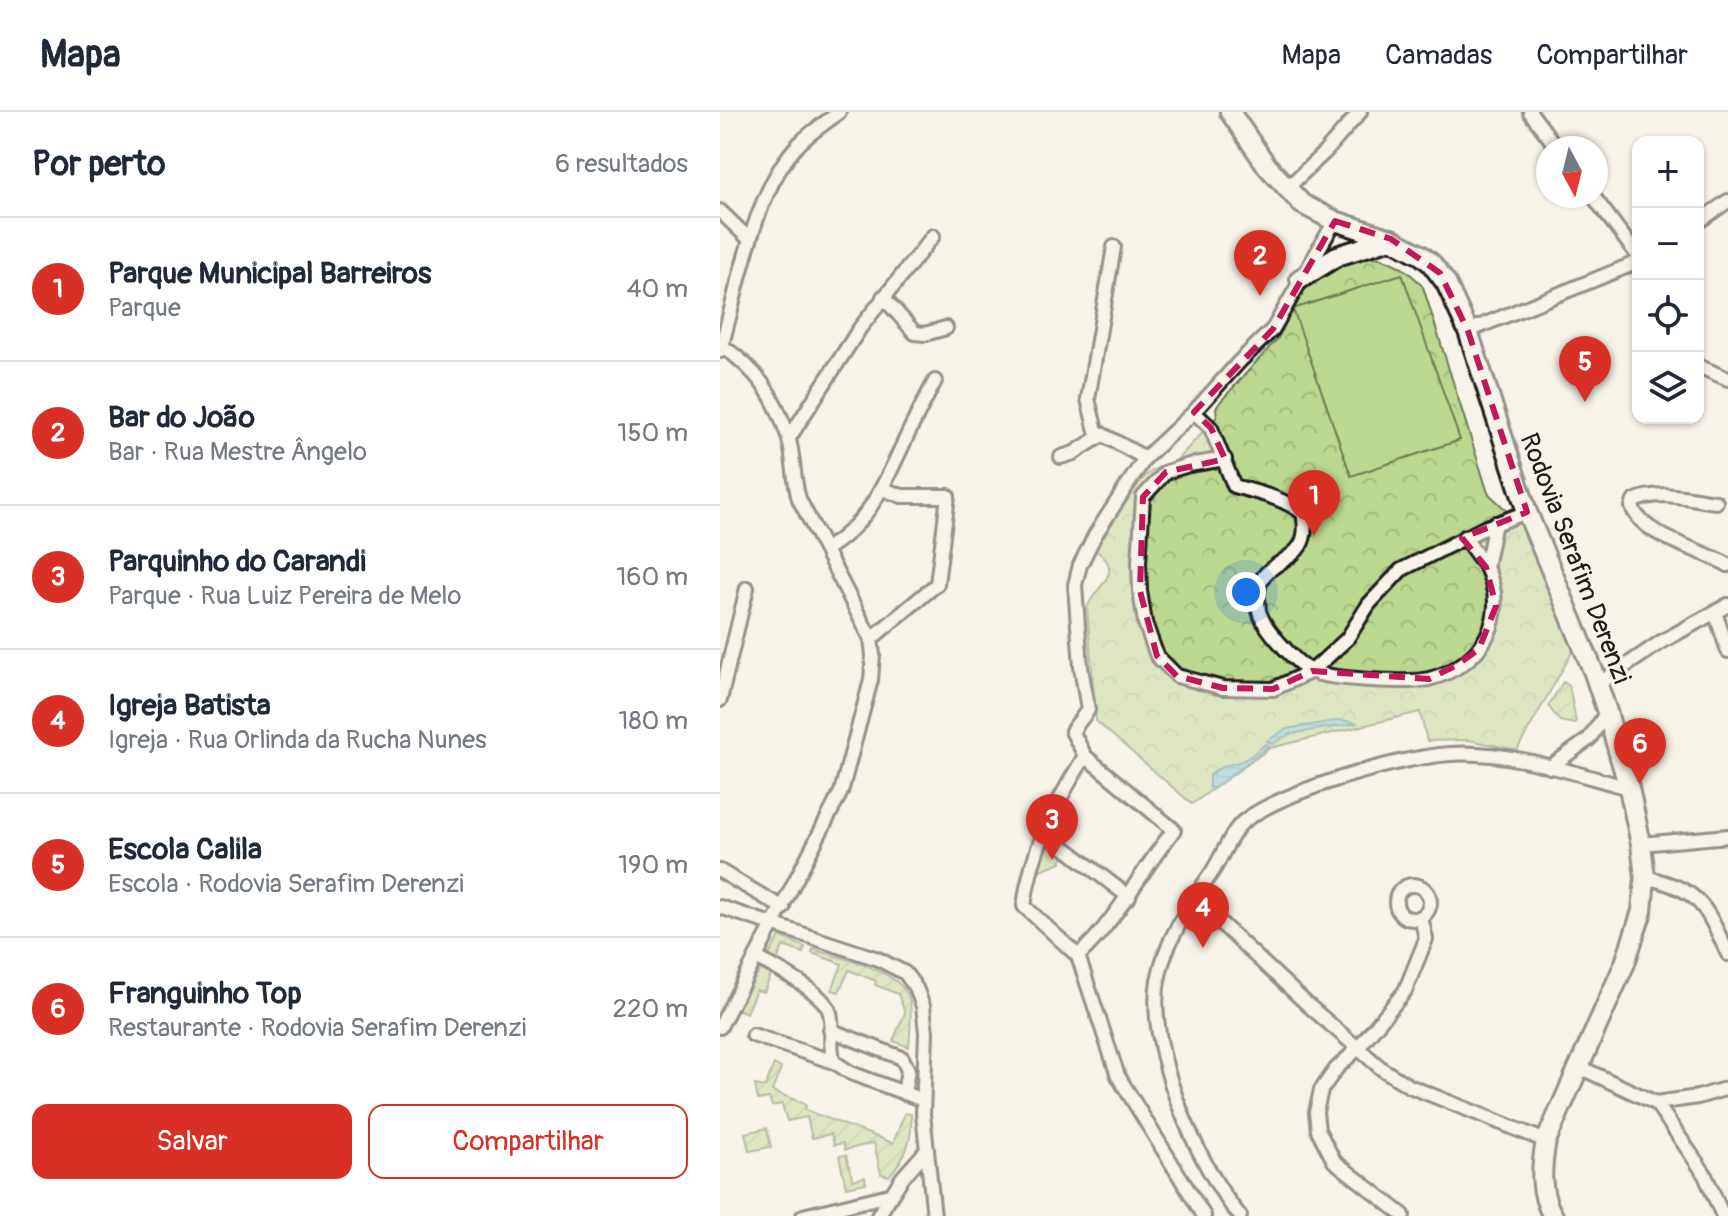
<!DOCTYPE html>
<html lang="pt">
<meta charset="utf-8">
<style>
body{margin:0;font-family:Pangolin,sans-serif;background:#f6f6f7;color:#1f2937}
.controls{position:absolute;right:24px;top:24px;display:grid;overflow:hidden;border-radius:16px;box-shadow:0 2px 6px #0004}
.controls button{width:72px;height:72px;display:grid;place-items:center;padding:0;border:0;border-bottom:2px solid #e0e1e3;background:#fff;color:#1f2937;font:40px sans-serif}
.compass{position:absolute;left:816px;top:24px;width:72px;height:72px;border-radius:50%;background:#fff;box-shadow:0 2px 6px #0004;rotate:173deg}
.you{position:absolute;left:526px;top:480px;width:28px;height:28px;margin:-20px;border:6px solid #fff;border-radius:50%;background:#1a73e8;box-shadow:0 0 0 12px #1a73e833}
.badge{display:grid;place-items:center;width:52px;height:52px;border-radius:50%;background:#d93025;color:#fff;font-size:26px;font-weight:700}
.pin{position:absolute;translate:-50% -66px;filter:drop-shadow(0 2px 4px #0008)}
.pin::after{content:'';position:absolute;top:42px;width:28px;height:24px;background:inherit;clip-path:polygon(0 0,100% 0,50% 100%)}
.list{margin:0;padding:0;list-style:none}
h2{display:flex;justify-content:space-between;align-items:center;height:104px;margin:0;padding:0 32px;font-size:34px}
h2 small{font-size:26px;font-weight:400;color:#747a83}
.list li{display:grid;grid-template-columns:52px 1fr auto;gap:24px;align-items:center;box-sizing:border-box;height:144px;padding:0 32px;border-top:2px solid #e0e1e3}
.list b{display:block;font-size:30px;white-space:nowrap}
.list p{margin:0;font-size:26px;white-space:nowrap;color:#747a83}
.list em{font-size:26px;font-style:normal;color:#747a83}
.actions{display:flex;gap:16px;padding:24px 32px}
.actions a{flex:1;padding:18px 0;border:2px solid #d93025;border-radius:16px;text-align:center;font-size:28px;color:#d93025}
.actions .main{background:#d93025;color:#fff}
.icon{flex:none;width:44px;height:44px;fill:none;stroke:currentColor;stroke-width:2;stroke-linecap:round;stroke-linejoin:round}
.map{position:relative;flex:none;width:1008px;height:1104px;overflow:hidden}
header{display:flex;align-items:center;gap:48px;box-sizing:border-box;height:112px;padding:0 40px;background:#fff;border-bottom:2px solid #e0e1e3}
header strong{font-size:38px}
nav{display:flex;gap:44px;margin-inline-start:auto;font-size:28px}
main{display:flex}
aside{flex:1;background:#fff}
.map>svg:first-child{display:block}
.park{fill:url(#park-crowns);stroke:#6c7a56;stroke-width:2}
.garden{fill:url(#garden-furrows);stroke:#6c7a56;stroke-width:2}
.pitch{fill:#bcd890;stroke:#6c7a56;stroke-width:2}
.water{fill:url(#water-rules);stroke:#54828e;stroke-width:2}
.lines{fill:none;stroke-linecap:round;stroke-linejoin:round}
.minor-casing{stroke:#1c1c1c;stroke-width:18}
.secondary-casing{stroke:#1c1c1c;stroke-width:24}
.minor{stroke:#f7f3e8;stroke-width:12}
.secondary{stroke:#f7f3e8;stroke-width:18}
.marked{fill:none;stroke:#c2185b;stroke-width:6;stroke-dasharray:16 10;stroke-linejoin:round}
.labels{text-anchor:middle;stroke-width:7;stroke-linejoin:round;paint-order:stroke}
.street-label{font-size:26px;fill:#1c1c1c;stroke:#f7f3e8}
</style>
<header>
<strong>Mapa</strong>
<nav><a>Mapa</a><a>Camadas</a><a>Compartilhar</a></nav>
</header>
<main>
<aside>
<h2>Por perto<small>6 resultados</small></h2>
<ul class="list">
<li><span class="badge">1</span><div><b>Parque Municipal Barreiros</b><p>Parque</p></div><em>40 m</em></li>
<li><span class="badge">2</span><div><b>Bar do João</b><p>Bar · Rua Mestre Ângelo</p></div><em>150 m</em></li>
<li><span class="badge">3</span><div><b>Parquinho do Carandi</b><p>Parque · Rua Luiz Pereira de Melo</p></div><em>160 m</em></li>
<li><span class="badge">4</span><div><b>Igreja Batista</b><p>Igreja · Rua Orlinda da Rucha Nunes</p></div><em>180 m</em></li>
<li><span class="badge">5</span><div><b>Escola Calila</b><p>Escola · Rodovia Serafim Derenzi</p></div><em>190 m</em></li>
<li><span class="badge">6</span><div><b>Franguinho Top</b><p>Restaurante · Rodovia Serafim Derenzi</p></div><em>220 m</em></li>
</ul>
<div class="actions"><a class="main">Salvar</a><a>Compartilhar</a></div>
</aside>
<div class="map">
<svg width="1008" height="1104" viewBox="0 0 1008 1104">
<defs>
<pattern id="park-crowns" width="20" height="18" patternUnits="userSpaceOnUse" patternTransform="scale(2)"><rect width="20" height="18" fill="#bcd890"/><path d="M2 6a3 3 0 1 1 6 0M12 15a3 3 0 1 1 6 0" fill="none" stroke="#a1b97c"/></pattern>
<pattern id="garden-furrows" width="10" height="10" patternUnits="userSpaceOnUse" patternTransform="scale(2)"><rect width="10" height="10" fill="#bcd890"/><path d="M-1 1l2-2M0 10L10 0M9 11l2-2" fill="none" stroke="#a1b97c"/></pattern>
<pattern id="water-rules" width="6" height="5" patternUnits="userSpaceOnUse" patternTransform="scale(2)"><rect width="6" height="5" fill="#7ac6da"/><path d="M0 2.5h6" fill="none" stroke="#69aaba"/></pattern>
</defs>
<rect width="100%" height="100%" fill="#f7f3e8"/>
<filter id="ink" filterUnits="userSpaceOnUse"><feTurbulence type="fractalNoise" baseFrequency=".0125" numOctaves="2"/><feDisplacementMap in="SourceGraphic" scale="16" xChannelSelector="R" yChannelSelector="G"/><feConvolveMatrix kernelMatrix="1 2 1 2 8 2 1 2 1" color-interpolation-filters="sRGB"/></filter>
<g filter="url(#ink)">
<!-- park -->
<g class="park">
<path d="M642,143C667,145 687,155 703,175L768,381L801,412L854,537L797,638L749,628L707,629L700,600L550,636L472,692L376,609L367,496C376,472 408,461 374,437C392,410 418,352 453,352L497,305L496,296L501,289L558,226L579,183L592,167L607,155Z"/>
<polygon points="333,733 340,736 343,745 341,750 318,759 325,738"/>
</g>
<!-- garden -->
<g class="garden">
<polygon points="843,570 849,573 856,609 854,612 840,609 828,594"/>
<polygon points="60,824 85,835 83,841 63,834 44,880 36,878 26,901 17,897"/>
<path d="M93,837C119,846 185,858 190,890C192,904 190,920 189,935L173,929L185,901L178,882L155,873L156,869L129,858L119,880L112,878L122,852L92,841Z"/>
<path d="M54,952L61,956L52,979L83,991L86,994L85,998L173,1031L185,1001L191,1002C193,1028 186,1045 169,1064L161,1062L154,1031L125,1038L123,1031L114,1033L111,1022L92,1026L87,1005L67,1009L62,992L52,994L49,986L38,988L35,973L45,975Z"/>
<polygon points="47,1016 51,1035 29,1039 25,1021"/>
<polygon points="126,1043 133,1068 145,1065 146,1071 126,1075 119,1044"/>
</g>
<!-- pitch -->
<polygon class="pitch" points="682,162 740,328 631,364 573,197"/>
<!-- water -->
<g class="water">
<polygon points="621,608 638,611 570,622 552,632 547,629 566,617"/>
<path d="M545,632L549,634L493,677L489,676V664C501,652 509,654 524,648C531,645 539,637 545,632Z"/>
</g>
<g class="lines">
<!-- minor casing -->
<g class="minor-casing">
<g id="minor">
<polyline points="810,0 837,36"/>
<polyline points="566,77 605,40 640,0"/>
<polyline points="873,84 918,144"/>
<polyline points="0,99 30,128"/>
<polyline points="978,110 1008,89"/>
<polyline points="394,135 368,287 376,319 425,346"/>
<polyline points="163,185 195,221 205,222 226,216"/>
<polyline points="748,219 918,150"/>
<path d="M0,239C18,178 34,76 80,31C92,19 107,10 119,0"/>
<polyline points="978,254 1008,267"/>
<path d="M474,300L491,316L514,374C539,381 563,386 583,401C596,460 533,439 538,490C539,494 538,498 540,502C545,517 578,554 593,560C613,567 688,572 709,567C763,553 790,505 766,455"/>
<polyline points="69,326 140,216 213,124"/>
<polyline points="341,345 354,341 382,323"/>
<polyline points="505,347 469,353 446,360 423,385 419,451 420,479 425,511 437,544 457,564 503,576 553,577 592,559 627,527 649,492 681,458 764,416 807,400"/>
<path d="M996,390C971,387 938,377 914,389L912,395C925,426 979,436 1008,453"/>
<polyline points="744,425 766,455 775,411"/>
<path d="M106,437C152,410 167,365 189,320C197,303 206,286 215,269"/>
<polyline points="995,500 1008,539"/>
<polyline points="151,527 217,472 228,384 182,384 163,377"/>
<polyline points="877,573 941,530 1008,493"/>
<polyline points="0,588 27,476"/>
<path d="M365,644C335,692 311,738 304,794L358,844L398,964L484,1104"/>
<polyline points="830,655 869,627 887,600"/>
<polyline points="323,719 409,785"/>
<polyline points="921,732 1008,724"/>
<polyline points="0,759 63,796"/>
<path d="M925,765C982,779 984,792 1008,842"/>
<circle cx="693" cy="790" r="17"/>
<polyline points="474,786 588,893 662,957 689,974 826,1029"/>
<polyline points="0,795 158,847 185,861 196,876 203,894 206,920 203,1002 214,1104"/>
<path d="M358,844C398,807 420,760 454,718L365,644L352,619L368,598L361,555L355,473L360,453L375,423L425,346L474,300L519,250L553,217L615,109"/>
<path d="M36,845C54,856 105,880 110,901C114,917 108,933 114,950L131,961L203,988"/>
<path d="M0,915L121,680L151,568L153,543L151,527L79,387C73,367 74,343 68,324C54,282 37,258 2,234"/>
<polyline points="110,918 182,946 188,958 184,981"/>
<polyline points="33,923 114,950"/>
<polyline points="857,954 936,991 978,985 1008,976"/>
<polyline points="936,991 984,1061 1003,1104"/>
<polyline points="683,1103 614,1049 598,1018 596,1000 601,978 616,957 637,937 685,879 706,827 701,805"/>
<polyline points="83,1104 169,1083"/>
<polyline points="158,1104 182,1066 206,1039"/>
<path d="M520,1104C477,1053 426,935 438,868C445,829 470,792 492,760C501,747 512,718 524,709C565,678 678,646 730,642C789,638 852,661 909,676"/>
</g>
</g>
<!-- secondary casing -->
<g class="secondary-casing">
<g id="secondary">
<path d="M510,0L547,54L582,92L615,109L671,127L701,143L711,151L726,171L748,219L807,400L874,561L887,600L909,676L921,732L925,765L922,799L905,851L826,1029C821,1055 819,1081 833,1104"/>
<polyline points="580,167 617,144 671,127"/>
</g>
</g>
<!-- minor -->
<use href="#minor" class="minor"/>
<!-- secondary -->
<use href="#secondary" class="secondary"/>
</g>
</g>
<!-- marked area -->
<path d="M0 0H1008V1104H0ZM615,109L671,127L720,161L748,219L807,400L742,426L766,455L776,494L759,537L737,553L709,567L592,559L553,577L503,576L457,564L437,544L420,479L423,385L446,360L505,347L491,316L474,300L553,217Z" fill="#f7f3e8" fill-opacity=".55" fill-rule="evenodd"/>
<path class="marked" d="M615,109L671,127L720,161L748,219L807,400L742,426L766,455L776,494L759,537L737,553L709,567L592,559L553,577L503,576L457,564L437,544L420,479L423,385L446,360L505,347L491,316L474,300L553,217Z"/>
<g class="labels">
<!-- street labels -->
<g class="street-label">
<text transform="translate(856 446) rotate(69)" y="9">Rodovia Serafim Derenzi</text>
</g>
</g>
</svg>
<div class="controls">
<button>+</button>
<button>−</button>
<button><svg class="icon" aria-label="locate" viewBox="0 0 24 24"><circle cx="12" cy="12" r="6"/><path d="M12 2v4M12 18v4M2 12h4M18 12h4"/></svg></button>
<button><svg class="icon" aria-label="layers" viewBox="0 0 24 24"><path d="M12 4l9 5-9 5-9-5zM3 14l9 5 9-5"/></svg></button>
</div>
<svg class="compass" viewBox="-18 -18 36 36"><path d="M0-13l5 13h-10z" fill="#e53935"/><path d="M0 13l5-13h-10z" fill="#747a83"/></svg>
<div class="you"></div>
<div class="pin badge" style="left:594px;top:424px">1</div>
<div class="pin badge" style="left:540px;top:184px">2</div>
<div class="pin badge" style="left:332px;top:748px">3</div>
<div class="pin badge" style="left:483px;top:836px">4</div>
<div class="pin badge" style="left:865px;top:290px">5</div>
<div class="pin badge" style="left:920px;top:672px">6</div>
</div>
</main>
